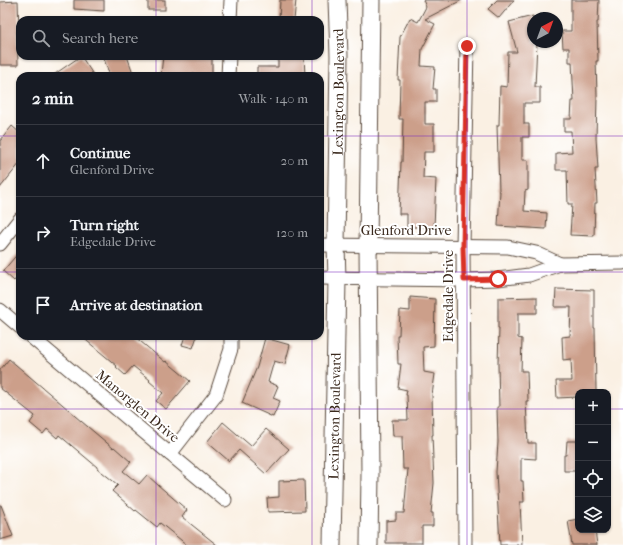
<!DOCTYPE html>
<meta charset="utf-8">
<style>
body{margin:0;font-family:"IM FELL French Canon",serif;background:#20242c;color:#f1f3f6}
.controls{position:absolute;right:12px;bottom:12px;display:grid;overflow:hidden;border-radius:8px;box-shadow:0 1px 3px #0004}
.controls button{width:36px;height:36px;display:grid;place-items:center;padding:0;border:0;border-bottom:1px solid #363941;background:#171b24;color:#f1f3f6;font:20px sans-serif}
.compass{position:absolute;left:527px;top:12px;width:36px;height:36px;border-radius:50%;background:#171b24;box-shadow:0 1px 3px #0004;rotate:41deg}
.stop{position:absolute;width:12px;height:12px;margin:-9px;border:3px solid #d93025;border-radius:50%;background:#fff}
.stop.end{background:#d93025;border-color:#fff;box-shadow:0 1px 4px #0008}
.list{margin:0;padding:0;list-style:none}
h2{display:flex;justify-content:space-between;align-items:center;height:52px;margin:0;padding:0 16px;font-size:17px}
h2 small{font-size:13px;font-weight:400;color:#9ea1a6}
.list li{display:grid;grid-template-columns:26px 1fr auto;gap:12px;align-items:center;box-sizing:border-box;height:72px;padding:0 16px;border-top:1px solid #363941}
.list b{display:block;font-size:15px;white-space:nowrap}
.list p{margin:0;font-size:13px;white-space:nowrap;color:#9ea1a6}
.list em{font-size:13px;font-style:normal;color:#9ea1a6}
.icon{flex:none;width:22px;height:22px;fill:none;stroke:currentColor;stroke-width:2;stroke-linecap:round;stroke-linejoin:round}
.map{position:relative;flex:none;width:623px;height:545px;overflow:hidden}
.search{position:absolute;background:#171b24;box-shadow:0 1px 3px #0004;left:16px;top:16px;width:308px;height:44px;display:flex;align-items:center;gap:10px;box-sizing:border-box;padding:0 14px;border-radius:12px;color:#9ea1a6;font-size:15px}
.panel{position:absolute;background:#171b24;box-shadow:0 1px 3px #0004;left:16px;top:72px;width:308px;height:268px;border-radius:12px}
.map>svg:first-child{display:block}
.building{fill:#cc9f8a}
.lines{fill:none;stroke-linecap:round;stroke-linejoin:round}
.minor-casing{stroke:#58483c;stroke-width:15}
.tertiary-casing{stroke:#58483c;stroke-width:19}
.minor{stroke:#fff;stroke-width:13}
.tertiary{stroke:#fff;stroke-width:17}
.route{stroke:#d93025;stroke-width:5}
.grid{fill:none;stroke:#7b2cbf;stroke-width:1;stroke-opacity:0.55}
.labels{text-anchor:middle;stroke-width:4;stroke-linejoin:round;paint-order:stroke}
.street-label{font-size:14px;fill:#3b2a1e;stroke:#fff}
</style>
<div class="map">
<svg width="623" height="545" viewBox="0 0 623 545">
<rect width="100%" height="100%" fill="#fff"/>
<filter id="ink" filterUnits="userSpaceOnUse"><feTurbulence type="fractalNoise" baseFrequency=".025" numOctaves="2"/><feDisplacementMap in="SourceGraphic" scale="8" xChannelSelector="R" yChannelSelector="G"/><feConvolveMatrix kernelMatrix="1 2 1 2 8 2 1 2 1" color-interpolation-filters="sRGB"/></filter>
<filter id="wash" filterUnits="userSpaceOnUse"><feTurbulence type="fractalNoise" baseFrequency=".012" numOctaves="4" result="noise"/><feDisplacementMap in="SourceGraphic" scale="16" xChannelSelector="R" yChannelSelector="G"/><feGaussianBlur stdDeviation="0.9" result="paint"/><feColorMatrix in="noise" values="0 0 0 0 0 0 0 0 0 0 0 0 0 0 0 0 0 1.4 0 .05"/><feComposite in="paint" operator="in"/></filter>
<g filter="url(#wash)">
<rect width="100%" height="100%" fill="#faf0e3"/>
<g id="blocks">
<!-- building -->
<g class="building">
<polygon points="74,0 104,0 104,11 74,9"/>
<rect x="148" y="0" width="17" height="10"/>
<polygon points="280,0 296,0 294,20 279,20"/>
<polygon points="423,0 462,0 425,19 435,24 422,49 421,66 435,67 433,89 436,89 436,102 425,102 425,124 434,124 434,152 424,152 423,178 436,179 434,227 407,227 407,214 399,214 401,162 402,162 403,119 399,119 400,80 398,80 400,37 410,18 418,22 426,7"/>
<polygon points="497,0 514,0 499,18 488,9"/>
<polygon points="571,0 599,0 598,22 597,22 598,61 596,61 597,96 596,138 598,169 595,169 597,203 595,203 594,236 570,235 572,204 568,204 567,170 556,170 556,153 572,152 571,131 564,131 564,119 571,119 572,101 574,101 572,62 569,62 569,48 563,48 562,31 571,31"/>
<polygon points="18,1 19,32 17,32 18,65 0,65 0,2"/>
<polygon points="533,16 533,42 537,42 535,87 540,87 540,103 524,103 524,124 529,124 529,137 522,137 522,160 528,160 528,190 525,191 524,211 547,213 546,229 498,226 500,191 499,191 497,125 499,125 500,86 507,87 508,52 517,52 509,22"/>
<polygon points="81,56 94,76 52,76"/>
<polygon points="113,56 127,56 134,76 110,76 104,59"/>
<polygon points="163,56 212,56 212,74 173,74 173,75 161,74"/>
<polygon points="278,56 304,56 305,76 257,76 257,67 278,67"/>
<polygon points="12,126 20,133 20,163 0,188 0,141"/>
<polygon points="20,251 20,274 14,281 3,271"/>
<polygon points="556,289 594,290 594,328 595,328 596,392 578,392 578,397 557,398 556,381 572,381 571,359 563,360 562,337 570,336 571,307 555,307"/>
<polygon points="410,297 435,299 434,346 423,347 424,372 435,374 432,395 433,435 432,435 434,483 431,513 433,513 433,526 422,526 422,543 386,543 386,521 396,520 396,513 404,513 408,469 403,469 402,436 393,436 392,420 408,420 407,395 406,395 407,390 398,388 401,364 398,364 397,335 399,335 400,310 410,311"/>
<polygon points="537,297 537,313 518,313 518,338 522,339 521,371 527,371 528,401 526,401 528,443 536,443 536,459 521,458 521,481 523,481 524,502 520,502 522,545 500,545 496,472 498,442 497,407 499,407 498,364 499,328 498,328 498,298"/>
<polygon points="81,336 134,336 165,362 166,361 190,381 166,409 156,401 163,393 149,381 150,380 133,366 125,375 116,367 117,366"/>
<polygon points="185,336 197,336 193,348 182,345"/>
<polygon points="265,338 290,345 285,364 274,361 268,382 278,386 273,398 280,401 273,417 242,403 257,367"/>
<polygon points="9,359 76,416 75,416 113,448 114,447 131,462 123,471 139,484 147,475 158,485 187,510 182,517 217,545 187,545 160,523 157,527 136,510 135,511 112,491 118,485 97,468 97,467 59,435 57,438 47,429 43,434 30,423 35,416 0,388 0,370"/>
<polygon points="223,422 251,446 266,429 289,449 266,474 239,450 229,461 207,442"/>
<polygon points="567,441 578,441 578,471 564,471 564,455 566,455"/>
<polygon points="304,480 305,511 268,512 267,498 279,497 279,481"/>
<polygon points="0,505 1,505 13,536 0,540"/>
<polygon points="578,519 578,530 595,530 597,545 572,545 568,521"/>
</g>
</g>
</g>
<g filter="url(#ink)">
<use href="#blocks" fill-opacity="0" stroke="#58483c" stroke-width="1"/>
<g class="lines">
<!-- minor casing -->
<g class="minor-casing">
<g id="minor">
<polyline points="230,20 231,0"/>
<polyline points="228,76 229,56"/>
<polyline points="0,244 20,219"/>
<polyline points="320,245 508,247 536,253 560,264"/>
<polyline points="320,278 464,280 498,279 529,275 560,264 623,263"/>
<polyline points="0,310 20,327"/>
<polyline points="30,336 170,454 225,500"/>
<polyline points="170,454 216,395 231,349 231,336"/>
<polyline points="465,545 463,246 467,46"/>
</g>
</g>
<!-- tertiary casing -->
<g class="tertiary-casing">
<g id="tertiary">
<path id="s1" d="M332,545L337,279L336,245L339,56L337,0"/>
<polyline points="369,545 370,473 368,246 371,0"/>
</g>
</g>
<!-- minor -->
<use href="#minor" class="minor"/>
<!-- tertiary -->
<use href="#tertiary" class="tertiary"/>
</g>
</g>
<g class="lines" filter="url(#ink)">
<!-- route -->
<polyline class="route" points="467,46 463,246 464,280 498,279"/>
</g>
<!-- grid -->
<path class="grid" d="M156,0V20M312,0V20M467,0V545M156,56V76M312,56V76M0,136H20M320,136H623M0,272H20M320,272H623M156,336V545M312,336V545M0,409H578M608,409H623"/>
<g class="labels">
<!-- street labels -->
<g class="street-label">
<text dy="5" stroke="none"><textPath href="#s1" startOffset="453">Lexington Boulevard</textPath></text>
<text x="406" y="235">Glenford Drive</text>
<text transform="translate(448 296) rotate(-90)" y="5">Edgedale Drive</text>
<text transform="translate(138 406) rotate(40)" y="5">Manorglen Drive</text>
<text dy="5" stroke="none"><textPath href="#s1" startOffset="129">Lexington Boulevard</textPath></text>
</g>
</g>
</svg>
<div class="controls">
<button>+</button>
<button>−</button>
<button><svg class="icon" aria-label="locate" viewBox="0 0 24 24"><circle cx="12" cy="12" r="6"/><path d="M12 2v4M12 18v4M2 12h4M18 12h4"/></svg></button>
<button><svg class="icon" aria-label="layers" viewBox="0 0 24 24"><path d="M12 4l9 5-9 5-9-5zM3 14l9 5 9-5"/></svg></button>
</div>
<svg class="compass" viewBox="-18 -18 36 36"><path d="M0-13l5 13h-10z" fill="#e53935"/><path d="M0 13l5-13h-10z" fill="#9ea1a6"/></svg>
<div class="stop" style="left:498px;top:279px"></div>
<div class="stop end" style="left:467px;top:46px"></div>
<div class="search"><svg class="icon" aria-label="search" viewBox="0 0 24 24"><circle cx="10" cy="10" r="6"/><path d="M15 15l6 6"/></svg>Search here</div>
<section class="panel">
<h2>2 min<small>Walk · 140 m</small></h2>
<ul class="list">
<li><svg class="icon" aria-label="ahead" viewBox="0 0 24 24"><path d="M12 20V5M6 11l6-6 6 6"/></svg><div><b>Continue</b><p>Glenford Drive</p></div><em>20 m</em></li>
<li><svg class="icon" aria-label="right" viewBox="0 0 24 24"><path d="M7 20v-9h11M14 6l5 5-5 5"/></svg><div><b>Turn right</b><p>Edgedale Drive</p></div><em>120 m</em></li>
<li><svg class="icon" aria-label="arrive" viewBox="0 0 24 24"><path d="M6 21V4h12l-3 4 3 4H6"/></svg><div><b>Arrive at destination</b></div></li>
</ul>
</section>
</div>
